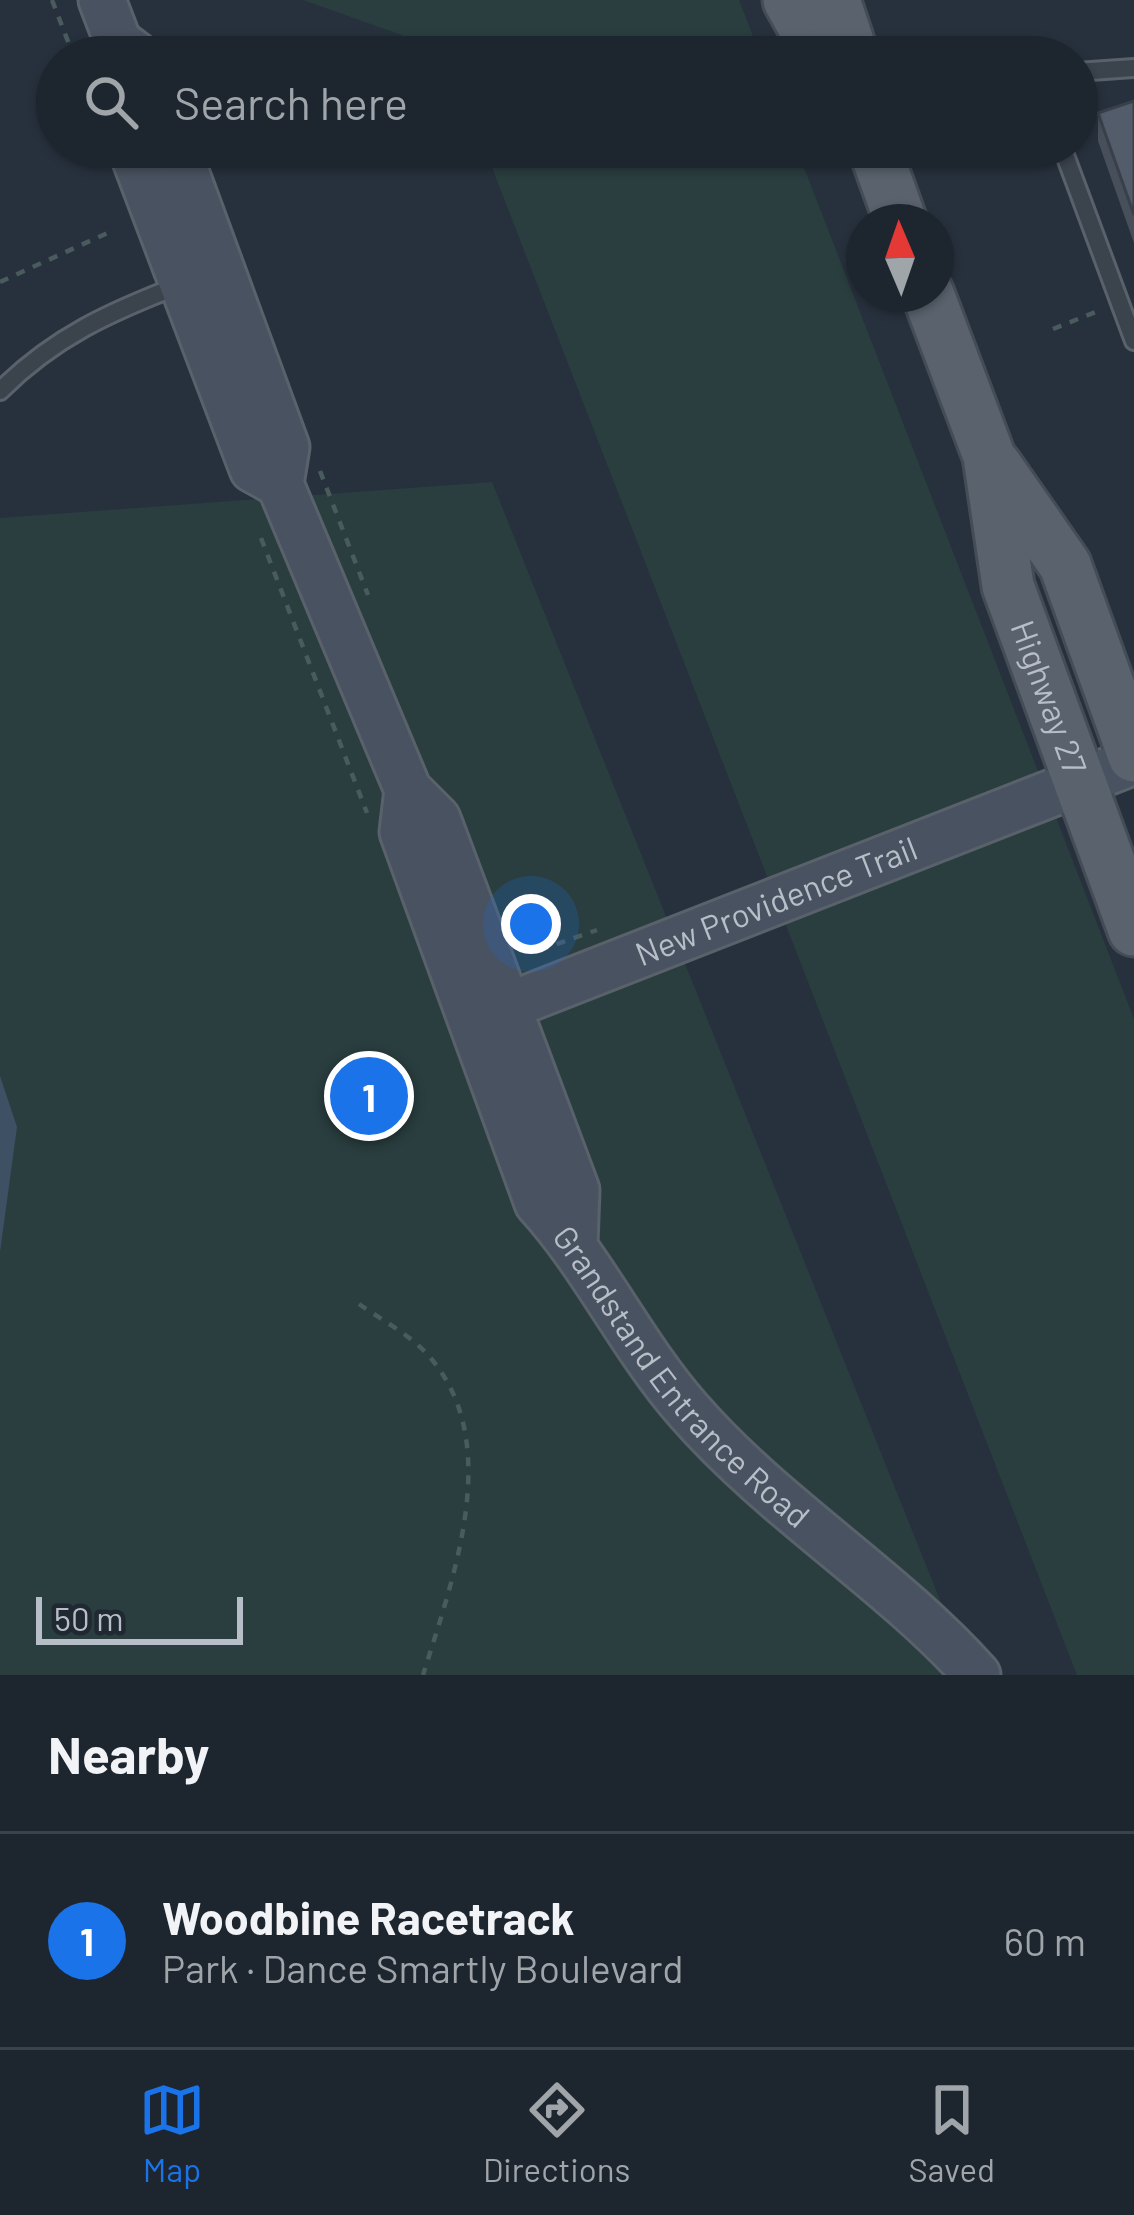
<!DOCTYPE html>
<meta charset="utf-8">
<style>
body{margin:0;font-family:Barlow,sans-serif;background:#252d36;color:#f1f3f6}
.compass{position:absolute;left:846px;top:204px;width:108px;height:108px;border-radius:50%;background:#1d252e;box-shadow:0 3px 9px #0004;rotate:358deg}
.scale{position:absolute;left:36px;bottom:30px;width:207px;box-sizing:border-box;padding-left:12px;border:6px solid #b7bec8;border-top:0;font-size:33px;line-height:42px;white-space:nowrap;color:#b7bec8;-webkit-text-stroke:9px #202832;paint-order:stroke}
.you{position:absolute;left:531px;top:924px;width:42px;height:42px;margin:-30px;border:9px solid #fff;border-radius:50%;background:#1a73e8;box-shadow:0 0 0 18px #1a73e833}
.badge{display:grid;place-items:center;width:78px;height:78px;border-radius:50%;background:#1a73e8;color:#fff;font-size:39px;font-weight:700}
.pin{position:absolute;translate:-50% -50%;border:6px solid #fff;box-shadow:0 3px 12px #0006}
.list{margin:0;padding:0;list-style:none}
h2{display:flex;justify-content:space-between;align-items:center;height:156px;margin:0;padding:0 48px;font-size:51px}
h2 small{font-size:39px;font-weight:400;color:#a0a5aa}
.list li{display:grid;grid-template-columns:78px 1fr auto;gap:36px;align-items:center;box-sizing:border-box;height:216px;padding:0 48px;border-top:3px solid #3b424a}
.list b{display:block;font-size:45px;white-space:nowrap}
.list p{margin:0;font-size:39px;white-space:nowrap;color:#a0a5aa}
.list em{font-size:39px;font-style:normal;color:#a0a5aa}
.icon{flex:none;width:66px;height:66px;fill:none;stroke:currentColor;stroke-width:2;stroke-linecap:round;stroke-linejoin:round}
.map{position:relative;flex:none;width:1134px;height:1675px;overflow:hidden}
.search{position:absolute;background:#1d252e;box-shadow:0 3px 9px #0004;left:36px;right:36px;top:36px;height:132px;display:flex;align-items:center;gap:30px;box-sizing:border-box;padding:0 42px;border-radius:66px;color:#a0a5aa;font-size:45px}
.sheet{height:372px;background:#1d252e}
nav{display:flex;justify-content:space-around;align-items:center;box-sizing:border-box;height:168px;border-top:3px solid #3b424a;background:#1d252e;font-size:33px;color:#a0a5aa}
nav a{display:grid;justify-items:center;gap:6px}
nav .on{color:#1a73e8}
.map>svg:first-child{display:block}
.green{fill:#2a3e3f}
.water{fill:#3e5064}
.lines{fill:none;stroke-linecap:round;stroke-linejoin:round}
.lane-casing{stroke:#59616b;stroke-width:22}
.secondary-casing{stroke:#59616b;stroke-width:51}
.primary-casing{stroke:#444c56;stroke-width:57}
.path{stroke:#495b5d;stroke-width:4.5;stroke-dasharray:9 9;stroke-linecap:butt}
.lane{stroke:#3b434d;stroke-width:16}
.secondary{stroke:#495260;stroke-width:45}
.primary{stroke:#59626d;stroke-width:51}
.wall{fill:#474f5b}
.building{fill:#525c6a;stroke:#39404a;stroke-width:3}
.labels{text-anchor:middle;stroke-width:12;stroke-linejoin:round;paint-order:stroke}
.street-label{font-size:33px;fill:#b7bec8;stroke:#202832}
</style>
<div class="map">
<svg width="1134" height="1675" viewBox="0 0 1134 1675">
<rect width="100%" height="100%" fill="#27313d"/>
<!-- green -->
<g class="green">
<polygon points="303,0 739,0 761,57 426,57 410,38"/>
<polygon points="484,147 796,147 1134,1019 1134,1675 1077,1675"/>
<polygon points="492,482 970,1675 0,1675 0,518"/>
</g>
<!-- water -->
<polygon class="water" points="0,1076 17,1127 0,1252"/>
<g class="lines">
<!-- lane casing -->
<g class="lane-casing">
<g id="lane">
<polyline points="1077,72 1134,68"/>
<polyline points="1062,147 1134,341"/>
<path d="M0,391C54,337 110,312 180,285"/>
</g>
</g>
<!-- secondary casing -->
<g class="secondary-casing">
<g id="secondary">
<polyline points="102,0 118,42 138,57"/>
<polyline points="131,147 253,469 280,484"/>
<polyline points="176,147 286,447 280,484 408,790 437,819 576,1190 574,1243"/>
<path id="s1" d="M408,790L403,832L538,1203C596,1267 631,1345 688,1410C774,1509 890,1578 977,1675"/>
<path id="s2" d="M480,1017L1134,761"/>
</g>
</g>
<!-- primary casing -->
<g class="primary-casing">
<g id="primary">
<polyline points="789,0 821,57"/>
<polyline points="834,0 853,57"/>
<polyline points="874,147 901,222"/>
<path id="s3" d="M928,294L989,456L1008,586L1134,930"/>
<polyline points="996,466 1065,565 1134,756"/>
</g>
</g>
<!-- path -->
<g class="path">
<polyline points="52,0 74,57"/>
<polyline points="0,282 114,230"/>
<polyline points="1053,329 1098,311"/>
<polyline points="320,471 368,595"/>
<polyline points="261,538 367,813"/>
<polyline points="523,943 540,950 597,930"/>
<path d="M359,1304C380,1319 409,1334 427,1354C506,1440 453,1578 423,1675"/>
</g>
<!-- lane -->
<use href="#lane" class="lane"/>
<!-- secondary -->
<use href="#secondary" class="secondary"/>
<!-- primary -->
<use href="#primary" class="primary"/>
</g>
<!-- wall -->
<polygon class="wall" points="1134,101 1134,243 1098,141 1098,113"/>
<!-- building -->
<polygon class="building" points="1134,101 1134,215 1098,113"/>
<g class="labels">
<!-- street labels -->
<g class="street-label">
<text dy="12" stroke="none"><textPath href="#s3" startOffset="423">Highway 27</textPath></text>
<text dy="12" stroke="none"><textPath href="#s2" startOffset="318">New Providence Trail</textPath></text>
<text dy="12" stroke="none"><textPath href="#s1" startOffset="663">Grandstand Entrance Road</textPath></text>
</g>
</g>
</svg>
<svg class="compass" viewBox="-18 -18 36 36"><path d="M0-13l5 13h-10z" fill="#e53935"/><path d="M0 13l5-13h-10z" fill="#a0a5aa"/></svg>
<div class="scale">50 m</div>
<div class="you"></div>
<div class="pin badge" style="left:369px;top:1096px">1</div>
<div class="search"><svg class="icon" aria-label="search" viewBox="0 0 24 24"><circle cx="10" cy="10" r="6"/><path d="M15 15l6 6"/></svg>Search here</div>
</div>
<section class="sheet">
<h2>Nearby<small></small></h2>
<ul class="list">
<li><span class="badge">1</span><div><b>Woodbine Racetrack</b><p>Park · Dance Smartly Boulevard</p></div><em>60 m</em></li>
</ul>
</section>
<nav>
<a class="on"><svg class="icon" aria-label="map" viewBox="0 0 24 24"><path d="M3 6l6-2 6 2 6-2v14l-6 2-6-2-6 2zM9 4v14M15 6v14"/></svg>Map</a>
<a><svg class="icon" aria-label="directions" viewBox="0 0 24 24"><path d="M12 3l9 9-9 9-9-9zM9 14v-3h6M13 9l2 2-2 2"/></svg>Directions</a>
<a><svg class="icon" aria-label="saved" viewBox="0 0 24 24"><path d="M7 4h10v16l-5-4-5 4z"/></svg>Saved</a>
</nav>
